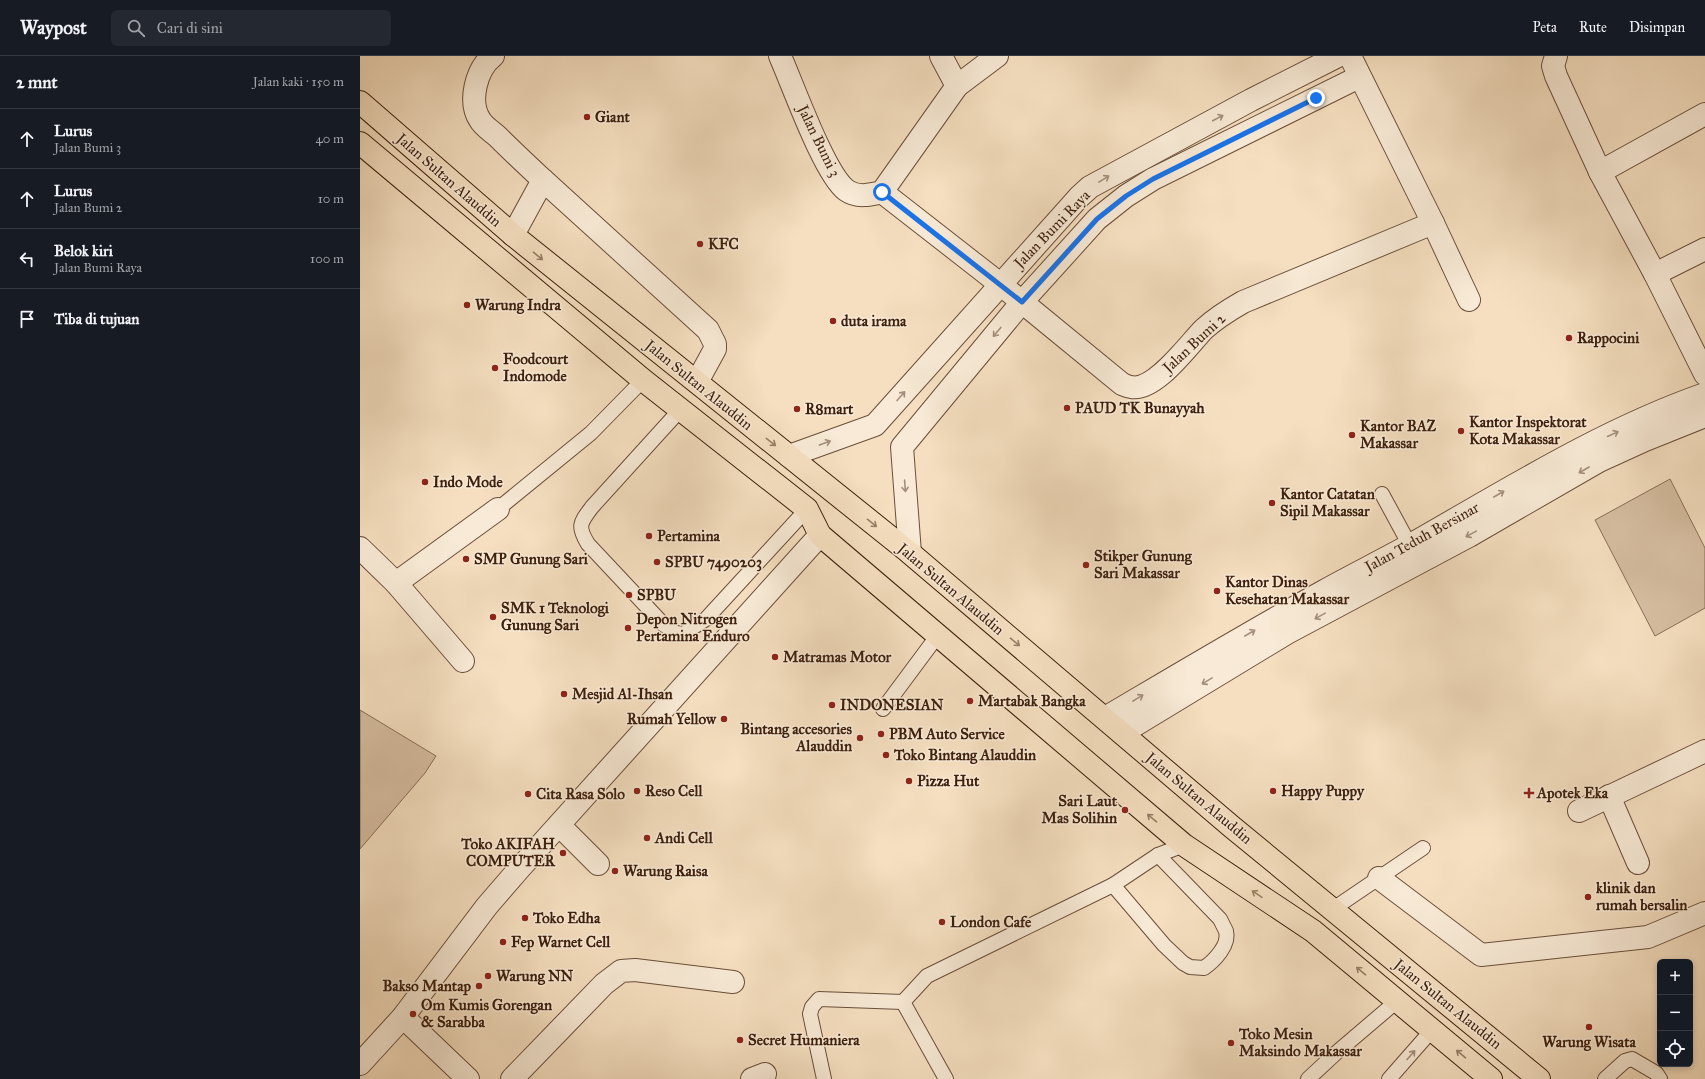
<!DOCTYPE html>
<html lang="id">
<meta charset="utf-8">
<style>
body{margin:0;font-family:"IM FELL Great Primer",serif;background:#242831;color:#f1f3f6}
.controls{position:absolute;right:12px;bottom:12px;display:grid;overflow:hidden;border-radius:6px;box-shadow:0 2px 6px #0003}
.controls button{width:36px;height:36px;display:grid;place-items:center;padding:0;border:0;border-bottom:1px solid #363941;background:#171b24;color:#f1f3f6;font:20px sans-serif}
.stop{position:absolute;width:12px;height:12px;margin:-9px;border:3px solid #1a73e8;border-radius:50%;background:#fff}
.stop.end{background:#1a73e8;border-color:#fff;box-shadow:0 1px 4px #0008}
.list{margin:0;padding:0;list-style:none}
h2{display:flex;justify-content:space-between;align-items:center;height:52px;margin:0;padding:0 16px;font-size:17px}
h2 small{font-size:13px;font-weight:400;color:#9ea1a6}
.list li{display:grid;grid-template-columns:26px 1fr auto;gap:12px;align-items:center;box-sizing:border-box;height:60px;padding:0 16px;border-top:1px solid #363941}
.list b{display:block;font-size:15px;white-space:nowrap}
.list p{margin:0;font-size:13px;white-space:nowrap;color:#9ea1a6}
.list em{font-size:13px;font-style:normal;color:#9ea1a6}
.icon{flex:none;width:22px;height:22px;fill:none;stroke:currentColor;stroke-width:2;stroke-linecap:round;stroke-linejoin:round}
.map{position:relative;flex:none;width:1345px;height:1023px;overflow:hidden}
header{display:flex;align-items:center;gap:24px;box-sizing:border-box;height:56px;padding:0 20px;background:#171b24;border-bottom:1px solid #363941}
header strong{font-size:19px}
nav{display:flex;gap:22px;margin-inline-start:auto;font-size:14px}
.search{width:280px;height:36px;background:#242831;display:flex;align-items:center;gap:10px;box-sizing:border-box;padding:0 14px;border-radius:6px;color:#9ea1a6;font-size:15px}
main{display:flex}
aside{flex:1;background:#171b24}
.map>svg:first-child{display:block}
.green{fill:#d6bea2;stroke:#8a6e58}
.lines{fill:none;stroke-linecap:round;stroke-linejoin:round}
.service-casing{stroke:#6b4f3a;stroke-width:16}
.minor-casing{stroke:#6b4f3a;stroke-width:24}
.trunk-casing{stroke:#3d1f0d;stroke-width:24}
.service{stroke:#f8ead6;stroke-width:14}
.minor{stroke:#f8ead6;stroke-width:22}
.trunk{stroke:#f5dfc0;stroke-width:22}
.oneway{stroke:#a48f7c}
.oneway2{stroke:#997f66}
.route{stroke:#1a73e8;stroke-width:5}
.poi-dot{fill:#8f2418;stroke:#f8ead6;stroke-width:1.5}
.labels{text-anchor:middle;stroke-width:3;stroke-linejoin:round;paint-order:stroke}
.poi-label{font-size:15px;font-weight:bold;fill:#3d1f0d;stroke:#f8ead6;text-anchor:start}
.street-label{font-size:15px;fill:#3d1f0d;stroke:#f8ead6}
</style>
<header>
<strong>Waypost</strong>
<div class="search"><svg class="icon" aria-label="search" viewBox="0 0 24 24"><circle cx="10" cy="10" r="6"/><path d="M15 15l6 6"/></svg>Cari di sini</div>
<nav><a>Peta</a><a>Rute</a><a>Disimpan</a></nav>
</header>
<main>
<aside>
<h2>2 mnt<small>Jalan kaki · 150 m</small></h2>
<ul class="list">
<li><svg class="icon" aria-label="ahead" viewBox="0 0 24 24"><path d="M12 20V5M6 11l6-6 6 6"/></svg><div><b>Lurus</b><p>Jalan Bumi 3</p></div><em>40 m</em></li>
<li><svg class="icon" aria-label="ahead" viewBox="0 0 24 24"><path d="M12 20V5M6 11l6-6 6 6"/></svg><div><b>Lurus</b><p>Jalan Bumi 2</p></div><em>10 m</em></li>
<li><svg class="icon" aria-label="left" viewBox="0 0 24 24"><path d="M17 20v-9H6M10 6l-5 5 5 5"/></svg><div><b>Belok kiri</b><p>Jalan Bumi Raya</p></div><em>100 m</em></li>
<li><svg class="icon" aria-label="arrive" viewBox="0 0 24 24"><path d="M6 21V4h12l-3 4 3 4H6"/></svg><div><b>Tiba di tujuan</b></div></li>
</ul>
</aside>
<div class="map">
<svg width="1345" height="1023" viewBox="0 0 1345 1023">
<rect width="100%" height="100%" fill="#f5dfc0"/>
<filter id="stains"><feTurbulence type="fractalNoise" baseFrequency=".005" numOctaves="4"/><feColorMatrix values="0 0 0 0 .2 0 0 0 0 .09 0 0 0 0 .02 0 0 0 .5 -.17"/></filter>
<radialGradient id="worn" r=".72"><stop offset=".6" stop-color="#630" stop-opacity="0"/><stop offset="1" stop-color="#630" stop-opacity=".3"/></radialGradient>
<!-- green -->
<g class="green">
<polygon points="1310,423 1345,492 1345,552 1295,580 1235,464"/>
<polygon points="0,654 76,700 65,717 0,793"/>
</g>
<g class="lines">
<!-- service casing -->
<g class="service-casing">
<g id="service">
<path d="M320,354L232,451C220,467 217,470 228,488L304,569L316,577L323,578L346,563L447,453"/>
<polyline points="1022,438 1054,497"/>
<polyline points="138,453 231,377 283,324"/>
<polyline points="523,653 578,579"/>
<path d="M753,829L804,889L823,907L830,911L844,912C854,905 870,889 866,875C864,871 862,867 860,863L798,799"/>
<polyline points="973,853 1063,792"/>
<polyline points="543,946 586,1023"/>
<polyline points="464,1023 450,958 452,951 459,943 543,946 567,920 753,829 798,799 824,789"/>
<polyline points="948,1023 976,997 1037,945"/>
<polyline points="1029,1023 1072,974"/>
<polyline points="1245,1023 1265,1005 1272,1003 1296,1017 1300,1023"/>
</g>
</g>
<!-- minor casing -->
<g class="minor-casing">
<g id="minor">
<path d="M133,0C116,13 108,46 120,64C124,71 133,76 138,81C153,96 168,110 183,124L153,179"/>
<path d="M420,0C433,29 464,117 486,134C497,142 510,139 522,136L597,30L637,0"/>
<polyline points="581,0 597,30"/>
<polyline points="990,0 1073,167 1109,244"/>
<polyline points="1196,0 1193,10 1196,20 1240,116 1295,218 1345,318"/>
<polyline points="1240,116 1345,58"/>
<polyline points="183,124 348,274 355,288 355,293 337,326"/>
<path d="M522,136L640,228L762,328C765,329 768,331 771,331C795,336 829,288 844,273C856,262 869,254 883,246L1073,167"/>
<polyline points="1295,218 1345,193"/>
<polyline points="429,400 515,369 719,141 730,131 891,44 978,0"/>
<polyline points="0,492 36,527 103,605"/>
<polyline points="550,497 542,391 662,246 737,163 766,140 793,123 999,21"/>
<polyline points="36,527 138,453"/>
<path d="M745,662C818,619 890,576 964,535C993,519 1023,504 1052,488C1147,434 1242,374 1345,338"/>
<polyline points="762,677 927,577 1109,480 1239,405 1285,384 1345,360"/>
<polyline points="1249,740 1278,807"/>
<polyline points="1219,755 1345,695"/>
<polyline points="199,769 238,808"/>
<polyline points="1019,822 1121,899 1288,881 1345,857"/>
<polyline points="43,961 108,1023"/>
<polyline points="0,1008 43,961 127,850 159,813 460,479"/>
<polyline points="152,1023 244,928 261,915 275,914 373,926"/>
<polyline points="392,1023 405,1018"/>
</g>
</g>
<!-- trunk casing -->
<g class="trunk-casing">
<g id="trunk">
<polyline points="0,46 153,179 550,497 872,771 1179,1023"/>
<polyline points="0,87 283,324 447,453 460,479 824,789 953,875 1131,1023"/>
</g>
</g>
<!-- service -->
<use href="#service" class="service"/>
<!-- minor -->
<use href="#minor" class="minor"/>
<!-- trunk -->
<use href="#trunk" class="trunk"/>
</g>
<!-- one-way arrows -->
<defs><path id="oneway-shaft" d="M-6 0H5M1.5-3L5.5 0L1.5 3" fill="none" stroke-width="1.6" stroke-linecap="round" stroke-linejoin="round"/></defs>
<g class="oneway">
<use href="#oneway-shaft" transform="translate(858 62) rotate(-28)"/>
<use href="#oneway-shaft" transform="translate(744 123) rotate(-31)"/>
<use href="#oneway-shaft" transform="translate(637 276) rotate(130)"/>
<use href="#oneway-shaft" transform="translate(541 340) rotate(-49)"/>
<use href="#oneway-shaft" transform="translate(1253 378) rotate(-25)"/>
<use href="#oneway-shaft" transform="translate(465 387) rotate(-20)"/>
<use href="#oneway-shaft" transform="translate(1224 414) rotate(150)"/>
<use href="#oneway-shaft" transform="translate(545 430) rotate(86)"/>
<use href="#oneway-shaft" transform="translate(1139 438) rotate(-30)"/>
<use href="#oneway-shaft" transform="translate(1111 478) rotate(151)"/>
<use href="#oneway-shaft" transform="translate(960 560) rotate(151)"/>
<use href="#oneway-shaft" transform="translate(890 577) rotate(-30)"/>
<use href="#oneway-shaft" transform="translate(847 625) rotate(149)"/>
<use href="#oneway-shaft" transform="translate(778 642) rotate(-31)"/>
<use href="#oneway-shaft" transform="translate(1051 999) rotate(-49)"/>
</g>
<g class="oneway2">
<use href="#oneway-shaft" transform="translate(178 200) rotate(39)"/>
<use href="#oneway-shaft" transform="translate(411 386) rotate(38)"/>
<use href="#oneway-shaft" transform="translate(512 467) rotate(39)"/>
<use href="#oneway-shaft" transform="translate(655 586) rotate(40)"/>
<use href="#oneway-shaft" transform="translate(792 762) rotate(-140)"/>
<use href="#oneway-shaft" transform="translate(897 838) rotate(-146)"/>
<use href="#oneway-shaft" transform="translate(1001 915) rotate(-140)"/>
<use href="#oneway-shaft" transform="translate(1101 998) rotate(-140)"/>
</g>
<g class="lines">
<!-- route -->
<polyline class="route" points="522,136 662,246 737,163 766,140 793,123 956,42"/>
</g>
<!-- markers -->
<g class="poi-dot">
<circle cx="227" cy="61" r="4"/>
<circle cx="340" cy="188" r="4"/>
<circle cx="107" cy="249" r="4"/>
<circle cx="473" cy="265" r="4"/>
<circle cx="1209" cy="282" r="4"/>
<circle cx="135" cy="312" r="4"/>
<circle cx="707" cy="352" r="4"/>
<circle cx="437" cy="353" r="4"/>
<circle cx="1101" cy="375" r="4"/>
<circle cx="992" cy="379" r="4"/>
<circle cx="65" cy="426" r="4"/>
<circle cx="912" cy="447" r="4"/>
<circle cx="289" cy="480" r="4"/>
<circle cx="106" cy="503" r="4"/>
<circle cx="297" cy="506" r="4"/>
<circle cx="726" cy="509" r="4"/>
<circle cx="857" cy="535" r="4"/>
<circle cx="269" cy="539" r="4"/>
<circle cx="133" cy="561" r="4"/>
<circle cx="268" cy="572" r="4"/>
<circle cx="415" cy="601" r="4"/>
<circle cx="204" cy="638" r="4"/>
<circle cx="610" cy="645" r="4"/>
<circle cx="472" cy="649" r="4"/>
<circle cx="364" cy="663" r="4"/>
<circle cx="521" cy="678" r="4"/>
<circle cx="500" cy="682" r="4"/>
<circle cx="526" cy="699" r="4"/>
<circle cx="549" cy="725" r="4"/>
<circle cx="277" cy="735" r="4"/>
<circle cx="913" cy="735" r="4"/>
<path d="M1167 731h4v4h4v4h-4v4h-4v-4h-4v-4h4z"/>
<circle cx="168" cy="738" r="4"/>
<circle cx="765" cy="754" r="4"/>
<circle cx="287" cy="782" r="4"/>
<circle cx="203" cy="797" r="4"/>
<circle cx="255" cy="815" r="4"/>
<circle cx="1228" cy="841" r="4"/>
<circle cx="165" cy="862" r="4"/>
<circle cx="582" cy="866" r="4"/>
<circle cx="143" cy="886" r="4"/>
<circle cx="128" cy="920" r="4"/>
<circle cx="119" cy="930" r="4"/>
<circle cx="53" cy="958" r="4"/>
<circle cx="1229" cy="971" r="4"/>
<circle cx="380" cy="984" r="4"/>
<circle cx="871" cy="987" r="4"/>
</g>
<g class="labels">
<!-- poi labels -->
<g class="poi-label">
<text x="235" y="66">Giant</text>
<text x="348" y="193">KFC</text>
<text x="115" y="254">Warung Indra</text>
<text x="481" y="270">duta irama</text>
<text x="1217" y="287">Rappocini</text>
<text x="143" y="308">Foodcourt<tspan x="143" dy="17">Indomode</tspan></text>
<text x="715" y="357">PAUD TK Bunayyah</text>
<text x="445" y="358">R8mart</text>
<text x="1109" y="371">Kantor Inspektorat<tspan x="1109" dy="17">Kota Makassar</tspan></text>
<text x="1000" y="375">Kantor BAZ<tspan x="1000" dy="17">Makassar</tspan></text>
<text x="73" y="431">Indo Mode</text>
<text x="920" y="443">Kantor Catatan<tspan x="920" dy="17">Sipil Makassar</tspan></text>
<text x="297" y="485">Pertamina</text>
<text x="734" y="505">Stikper Gunung<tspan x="734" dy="17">Sari Makassar</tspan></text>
<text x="114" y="508">SMP Gunung Sari</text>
<text x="305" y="511">SPBU 7490203</text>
<text x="865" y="531">Kantor Dinas<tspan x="865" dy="17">Kesehatan Makassar</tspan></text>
<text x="277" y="544">SPBU</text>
<text x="141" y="557">SMK 1 Teknologi<tspan x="141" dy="17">Gunung Sari</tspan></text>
<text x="276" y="568">Depon Nitrogen<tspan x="276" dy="17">Pertamina Enduro</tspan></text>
<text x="423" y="606">Matramas Motor</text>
<text x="212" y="643">Mesjid Al-Ihsan</text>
<text x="618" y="650">Martabak Bangka</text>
<text x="480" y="654">INDONESIAN</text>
<text x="356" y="668" text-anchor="end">Rumah Yellow</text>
<text x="492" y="678" text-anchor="end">Bintang accesories<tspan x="492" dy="17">Alauddin</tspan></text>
<text x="529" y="683">PBM Auto Service</text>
<text x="534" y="704">Toko Bintang Alauddin</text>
<text x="557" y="730">Pizza Hut</text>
<text x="285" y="740">Reso Cell</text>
<text x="921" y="740">Happy Puppy</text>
<text x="1177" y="742">Apotek Eka</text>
<text x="176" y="743">Cita Rasa Solo</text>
<text x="757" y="750" text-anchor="end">Sari Laut<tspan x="757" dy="17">Mas Solihin</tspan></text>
<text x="295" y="787">Andi Cell</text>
<text x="195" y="793" text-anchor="end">Toko AKIFAH<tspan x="195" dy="17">COMPUTER</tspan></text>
<text x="263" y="820">Warung Raisa</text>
<text x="1236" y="837">klinik dan<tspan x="1236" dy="17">rumah bersalin</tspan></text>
<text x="173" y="867">Toko Edha</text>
<text x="590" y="871">London Cafe</text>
<text x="151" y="891">Fep Warnet Cell</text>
<text x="136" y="925">Warung NN</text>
<text x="111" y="935" text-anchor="end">Bakso Mantap</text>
<text x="61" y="954">Om Kumis Gorengan<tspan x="61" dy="17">&amp; Sarabba</tspan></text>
<text x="879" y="983">Toko Mesin<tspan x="879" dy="17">Maksindo Makassar</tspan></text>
<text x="388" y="989">Secret Humaniera</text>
<text x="1229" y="991" text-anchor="middle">Warung Wisata</text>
</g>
<!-- street labels -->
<g class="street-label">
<text transform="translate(459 85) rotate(64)" y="5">Jalan Bumi 3</text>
<text transform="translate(89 124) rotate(41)" y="5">Jalan Sultan Alauddin</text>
<text transform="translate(692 173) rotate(-46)" y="5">Jalan Bumi Raya</text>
<text transform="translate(834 287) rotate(-43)" y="5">Jalan Bumi 2</text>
<text transform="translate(339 329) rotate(39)" y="5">Jalan Sultan Alauddin</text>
<text transform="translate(1062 481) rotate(-29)" y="5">Jalan Teduh Bersinar</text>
<text transform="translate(591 533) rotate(40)" y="5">Jalan Sultan Alauddin</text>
<text transform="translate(839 742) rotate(40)" y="5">Jalan Sultan Alauddin</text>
<text transform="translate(1088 948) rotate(39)" y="5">Jalan Sultan Alauddin</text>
</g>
</g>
<rect width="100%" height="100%" filter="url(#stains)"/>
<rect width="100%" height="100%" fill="url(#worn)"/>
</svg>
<div class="controls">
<button>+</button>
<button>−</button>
<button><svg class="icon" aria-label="locate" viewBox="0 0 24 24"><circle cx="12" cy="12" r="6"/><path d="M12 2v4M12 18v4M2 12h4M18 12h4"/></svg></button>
</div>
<div class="stop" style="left:522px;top:136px"></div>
<div class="stop end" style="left:956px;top:42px"></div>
</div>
</main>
